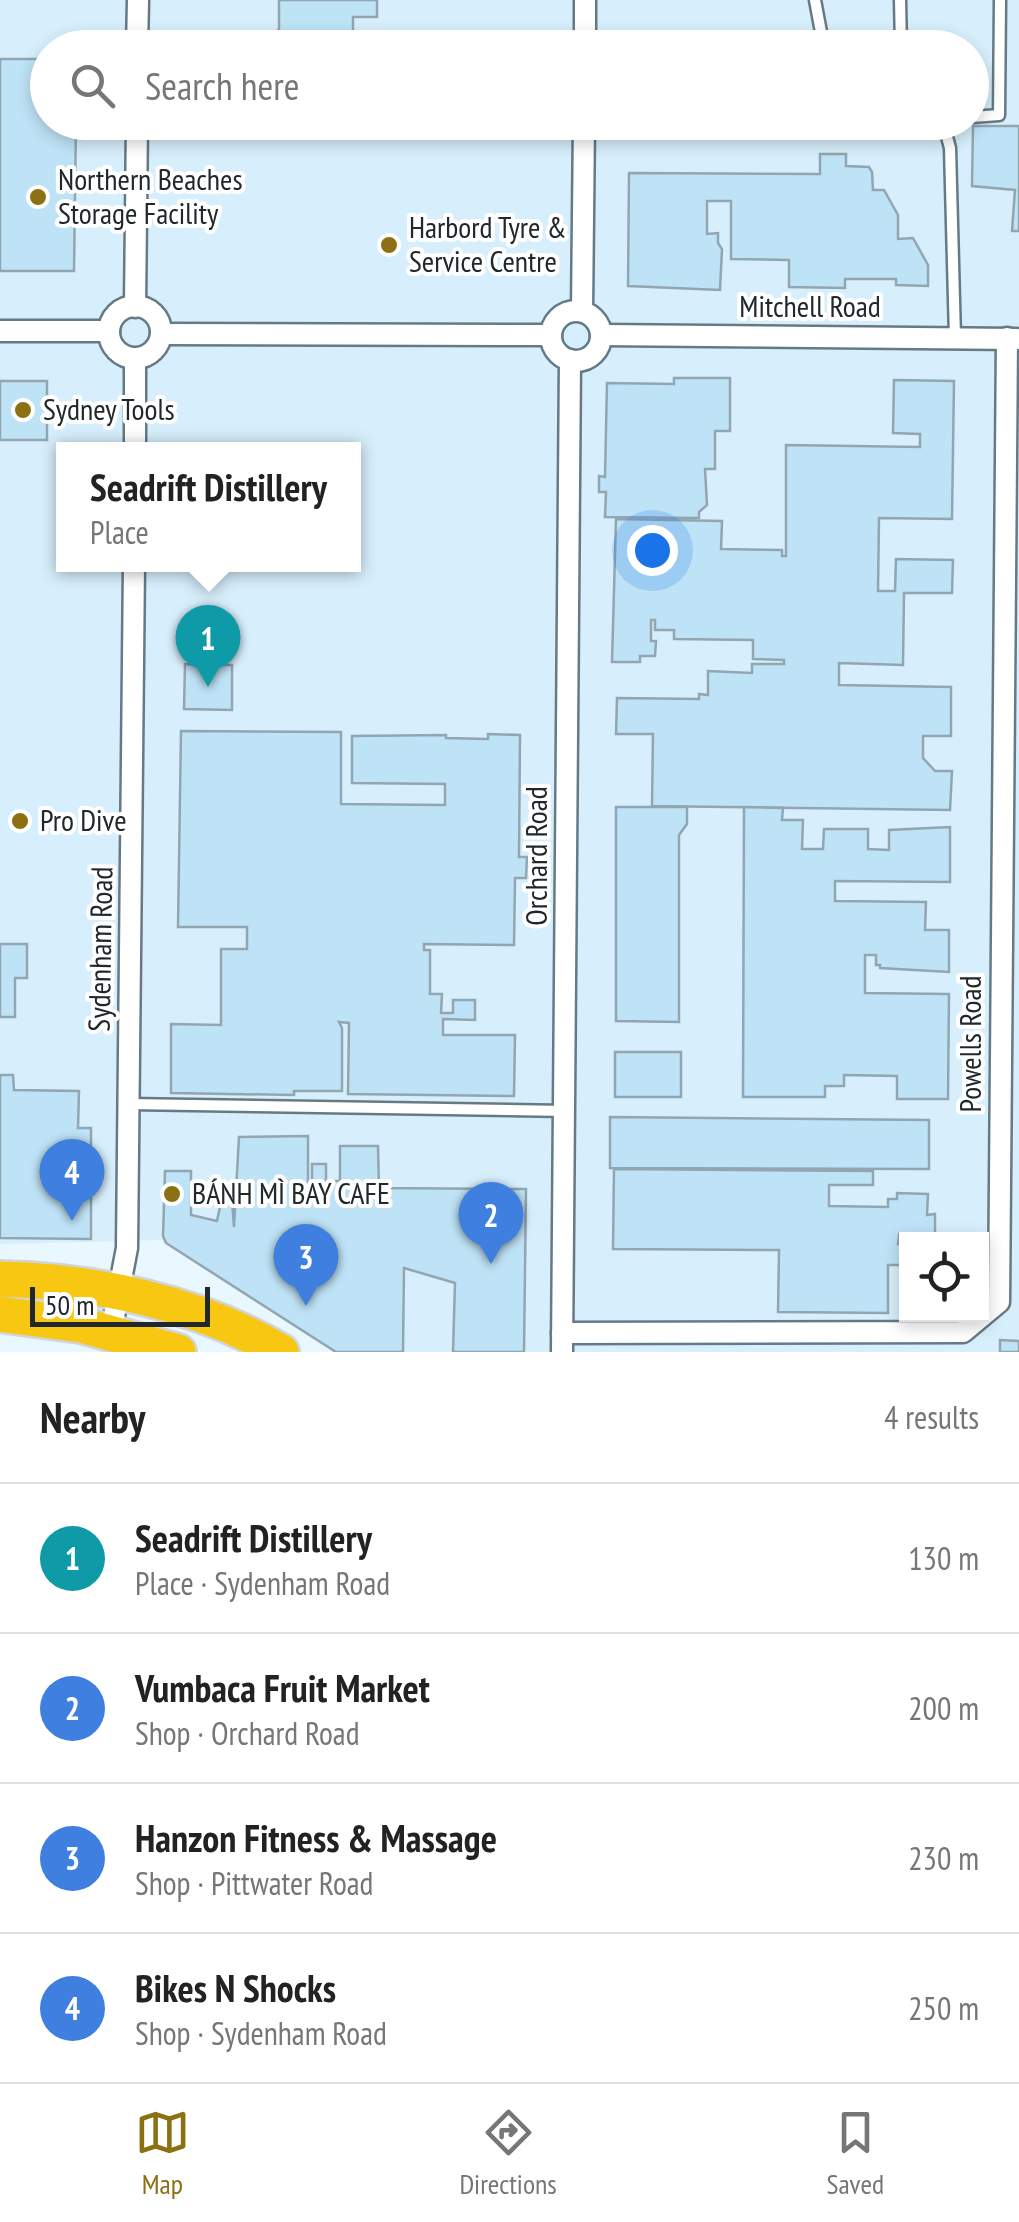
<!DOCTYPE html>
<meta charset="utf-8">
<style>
body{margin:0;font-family:"PT Sans Narrow",sans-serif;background:#f6f6f6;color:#222}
.controls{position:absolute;right:30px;bottom:30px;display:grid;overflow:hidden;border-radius:0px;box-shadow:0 5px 15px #0003}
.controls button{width:90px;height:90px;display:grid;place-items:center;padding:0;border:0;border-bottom:2px solid #e0e0e0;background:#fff;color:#222;font:50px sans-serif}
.scale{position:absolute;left:30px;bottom:25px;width:180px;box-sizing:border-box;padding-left:10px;border:5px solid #20282c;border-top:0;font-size:28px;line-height:35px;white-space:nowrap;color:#20282c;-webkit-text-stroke:8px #fff;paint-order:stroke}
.you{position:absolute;left:652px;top:550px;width:35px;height:35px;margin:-25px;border:8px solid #fff;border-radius:50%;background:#1a73e8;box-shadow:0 0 0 15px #1a73e833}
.badge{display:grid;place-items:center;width:65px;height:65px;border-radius:50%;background:#8c7114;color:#fff;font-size:32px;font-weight:700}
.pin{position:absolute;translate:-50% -82px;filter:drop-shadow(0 2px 5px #0008)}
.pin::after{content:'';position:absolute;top:52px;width:35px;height:30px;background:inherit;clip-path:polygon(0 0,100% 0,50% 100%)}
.popup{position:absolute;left:56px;top:442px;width:305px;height:130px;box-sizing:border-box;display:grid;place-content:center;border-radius:0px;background:#fff;filter:drop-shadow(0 2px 8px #0005);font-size:32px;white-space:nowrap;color:#767676}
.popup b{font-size:38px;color:#222}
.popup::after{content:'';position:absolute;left:50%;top:100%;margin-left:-20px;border:20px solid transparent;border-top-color:#fff}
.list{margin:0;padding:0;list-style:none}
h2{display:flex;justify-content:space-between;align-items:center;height:130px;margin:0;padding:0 40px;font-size:42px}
h2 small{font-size:32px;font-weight:400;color:#767676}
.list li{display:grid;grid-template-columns:65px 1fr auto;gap:30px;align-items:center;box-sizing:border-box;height:150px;padding:0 40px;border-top:2px solid #e0e0e0}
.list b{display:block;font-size:38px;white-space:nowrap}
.list p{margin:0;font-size:32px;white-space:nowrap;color:#767676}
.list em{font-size:32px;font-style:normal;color:#767676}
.icon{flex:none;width:55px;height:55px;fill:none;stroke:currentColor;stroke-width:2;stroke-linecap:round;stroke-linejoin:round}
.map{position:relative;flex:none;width:1019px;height:1352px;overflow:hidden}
.search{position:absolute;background:#fff;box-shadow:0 5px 15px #0003;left:30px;right:30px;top:30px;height:110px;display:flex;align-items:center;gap:25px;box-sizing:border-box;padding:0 35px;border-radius:55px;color:#767676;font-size:38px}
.sheet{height:730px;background:#fff}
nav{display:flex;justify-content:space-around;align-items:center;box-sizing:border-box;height:140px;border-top:2px solid #e0e0e0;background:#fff;font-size:28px;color:#767676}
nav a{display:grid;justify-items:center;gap:5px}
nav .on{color:#8c7114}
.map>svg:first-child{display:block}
.built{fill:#d7effc;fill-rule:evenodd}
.building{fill:#bee3f6;stroke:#91a6b1;stroke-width:2.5}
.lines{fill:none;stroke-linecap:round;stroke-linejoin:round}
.lane-casing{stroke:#667a85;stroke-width:15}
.street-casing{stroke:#667a85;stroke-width:25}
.highway-casing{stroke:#d2d4d5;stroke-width:40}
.lane{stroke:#fff;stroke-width:10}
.street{stroke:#fff;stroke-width:20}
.highway{stroke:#f7c712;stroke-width:35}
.poi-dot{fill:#8c7114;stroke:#fff;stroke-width:4}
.labels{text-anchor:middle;stroke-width:8;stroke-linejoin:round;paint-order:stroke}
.poi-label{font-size:30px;fill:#20282c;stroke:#fff;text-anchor:start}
.street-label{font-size:30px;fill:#20282c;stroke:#fff}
</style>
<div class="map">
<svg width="1019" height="1352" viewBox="0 0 1019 1352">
<rect width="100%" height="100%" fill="#e9f7fe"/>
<!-- built -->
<path class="built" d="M0,0H1019V1352H339L163,1240L0,1244ZM48,48H972V122H48ZM63,450H353V564H63ZM906,1240H982V1314H906Z"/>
<!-- building -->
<g class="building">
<polygon points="279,0 377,0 377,17 353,17 353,33 279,33 274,32 279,30"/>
<polygon points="0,59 48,59 48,122 76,122 74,271 0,271"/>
<polygon points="973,126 1019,126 1019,231 1012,231 1015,190 972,186"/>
<polygon points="820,154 846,154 846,166 869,167 872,172 873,190 884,190 898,215 898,239 913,238 928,265 928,286 896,285 896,279 845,279 845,288 789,287 789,260 731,259 731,201 707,201 707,234 718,233 718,243 722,249 720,290 628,286 629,173 820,174"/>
<polygon points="674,378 730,378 730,431 715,431 715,469 705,469 707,505 699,512 699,518 605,517 606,492 599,492 599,476 605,477 607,383 674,384"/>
<polygon points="894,380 954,381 952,519 879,518 878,591 895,591 896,559 953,560 952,593 904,593 903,665 839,663 839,685 951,687 951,736 923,736 923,758 935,771 952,771 950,810 652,806 653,734 616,734 617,698 699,699 699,694 708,695 708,671 752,673 752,664 784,664 784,660 753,659 753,640 674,639 674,630 655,630 655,620 651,620 651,641 656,641 655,656 640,656 640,662 612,662 616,519 722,521 721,549 782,550 782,556 786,556 786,445 920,447 920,434 893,433"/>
<rect x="0" y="381" width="47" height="59"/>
<polygon points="185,664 232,665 232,710 184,709"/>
<polygon points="181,731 341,732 341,804 445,805 445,784 352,783 352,736 446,735 446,738 488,739 488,734 520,735 519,857 527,857 526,878 515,878 514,945 424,944 424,950 430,950 430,994 442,994 441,1013 453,1013 453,1000 475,1000 475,1020 443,1019 443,1035 515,1035 514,1096 348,1094 349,1023 339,1022 342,1028 342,1091 294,1091 294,1095 171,1093 171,1024 221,1025 221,949 247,949 247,927 178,927"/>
<polygon points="616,807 687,807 687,824 679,835 679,1022 616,1021"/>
<polygon points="744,807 783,808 782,820 803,820 802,849 823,849 824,829 868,829 868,849 889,850 889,830 950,827 950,882 835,881 835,901 926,902 925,930 949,930 949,972 880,968 880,965 876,965 876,955 865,955 865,993 949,994 948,1099 897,1099 897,1076 844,1075 844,1086 825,1086 825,1097 743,1097"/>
<polygon points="0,944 27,944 27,978 15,978 15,1017 0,1017"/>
<rect x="615" y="1052" width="66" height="45"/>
<polygon points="0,1075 13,1075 14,1090 79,1091 78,1128 91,1128 91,1239 0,1238"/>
<polygon points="610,1117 929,1120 929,1169 610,1168"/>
<polygon points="308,1136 308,1182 312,1181 312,1164 326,1164 326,1181 340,1181 340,1146 378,1146 379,1188 526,1189 524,1352 453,1352 455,1283 404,1268 403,1352 336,1352 166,1243 163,1236 165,1171 191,1171 191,1215 217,1221 221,1202 232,1201 234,1227 239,1137"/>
<polygon points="614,1169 873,1171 873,1185 829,1185 829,1206 888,1207 888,1199 897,1199 897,1193 928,1194 927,1215 935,1214 935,1234 899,1234 898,1244 906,1244 906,1265 888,1265 888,1313 778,1312 779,1250 613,1249"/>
<polygon points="1000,1340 1019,1341 1019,1352 1000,1352"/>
</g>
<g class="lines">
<!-- lane casing -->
<g class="lane-casing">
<g id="lane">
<polyline points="815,0 824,48"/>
<polyline points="900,0 901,48"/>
<polyline points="972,117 999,115 1000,0"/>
<polyline points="943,122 950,148 955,338"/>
<polyline points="129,1104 566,1111"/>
</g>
</g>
<!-- street casing -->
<g class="street-casing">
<g id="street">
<polyline points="137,48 138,0"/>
<polyline points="585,48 585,0"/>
<circle cx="135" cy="332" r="26"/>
<polyline points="135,307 137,122"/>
<polyline points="582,311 584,122"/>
<circle cx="576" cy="336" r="25"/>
<polyline points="0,331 109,331"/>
<polyline points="161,334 551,335"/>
<polyline points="601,335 1017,339"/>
<polyline points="135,450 135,359"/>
<polyline points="111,1332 127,1248 134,564"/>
<polyline points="562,1333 963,1332 999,1302 1007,338"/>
<polyline points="562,1352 570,360"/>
</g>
</g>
<!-- highway casing -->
<g class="highway-casing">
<g id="highway">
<path d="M0,1279C95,1281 199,1303 281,1352"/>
<polyline points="0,1314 81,1325 178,1352"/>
</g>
</g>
<!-- lane -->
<use href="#lane" class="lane"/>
<!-- street -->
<use href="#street" class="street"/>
<!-- highway -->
<use href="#highway" class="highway"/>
</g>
<!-- markers -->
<g class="poi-dot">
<circle cx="38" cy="197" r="10"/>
<circle cx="389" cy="245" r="10"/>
<circle cx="23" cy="410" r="10"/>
<circle cx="20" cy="821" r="10"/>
<circle cx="172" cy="1194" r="10"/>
</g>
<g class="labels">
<!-- poi labels -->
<g class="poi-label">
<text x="58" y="190">Northern Beaches<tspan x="58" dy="34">Storage Facility</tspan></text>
<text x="409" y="238">Harbord Tyre &amp;<tspan x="409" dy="34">Service Centre</tspan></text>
<text x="43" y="420">Sydney Tools</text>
<text x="40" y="831">Pro Dive</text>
<text x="192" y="1204">BÁNH MÌ BAY CAFE</text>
</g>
<!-- street labels -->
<g class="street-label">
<text x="810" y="317">Mitchell Road</text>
<text transform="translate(537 856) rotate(-90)" y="10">Orchard Road</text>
<text transform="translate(101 949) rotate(-89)" y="10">Sydenham Road</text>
<text transform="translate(971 1044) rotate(-90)" y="10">Powells Road</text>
</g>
</g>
</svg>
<div class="controls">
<button><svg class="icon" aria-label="locate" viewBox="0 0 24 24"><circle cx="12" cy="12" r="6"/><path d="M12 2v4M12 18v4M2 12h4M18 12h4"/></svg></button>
</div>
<div class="scale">50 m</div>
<div class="you"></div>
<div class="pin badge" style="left:208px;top:687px;background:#0f9aa8">1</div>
<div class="popup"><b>Seadrift Distillery</b>Place</div>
<div class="pin badge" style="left:491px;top:1264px;background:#3f7fe0">2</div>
<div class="pin badge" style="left:306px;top:1306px;background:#3f7fe0">3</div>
<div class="pin badge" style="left:72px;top:1221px;background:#3f7fe0">4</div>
<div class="search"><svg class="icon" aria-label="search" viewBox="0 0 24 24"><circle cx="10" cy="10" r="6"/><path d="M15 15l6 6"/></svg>Search here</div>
</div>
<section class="sheet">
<h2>Nearby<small>4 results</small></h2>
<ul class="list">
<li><span class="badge" style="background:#0f9aa8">1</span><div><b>Seadrift Distillery</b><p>Place · Sydenham Road</p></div><em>130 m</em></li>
<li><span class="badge" style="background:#3f7fe0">2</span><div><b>Vumbaca Fruit Market</b><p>Shop · Orchard Road</p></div><em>200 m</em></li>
<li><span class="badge" style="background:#3f7fe0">3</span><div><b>Hanzon Fitness &amp; Massage</b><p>Shop · Pittwater Road</p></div><em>230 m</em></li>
<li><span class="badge" style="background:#3f7fe0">4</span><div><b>Bikes N Shocks</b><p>Shop · Sydenham Road</p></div><em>250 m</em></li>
</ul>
</section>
<nav>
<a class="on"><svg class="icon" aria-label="map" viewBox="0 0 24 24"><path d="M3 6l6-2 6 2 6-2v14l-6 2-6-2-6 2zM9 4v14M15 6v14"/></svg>Map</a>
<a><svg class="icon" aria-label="directions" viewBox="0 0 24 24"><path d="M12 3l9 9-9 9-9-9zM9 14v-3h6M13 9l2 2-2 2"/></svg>Directions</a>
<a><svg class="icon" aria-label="saved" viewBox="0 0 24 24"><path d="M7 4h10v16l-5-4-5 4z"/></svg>Saved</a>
</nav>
